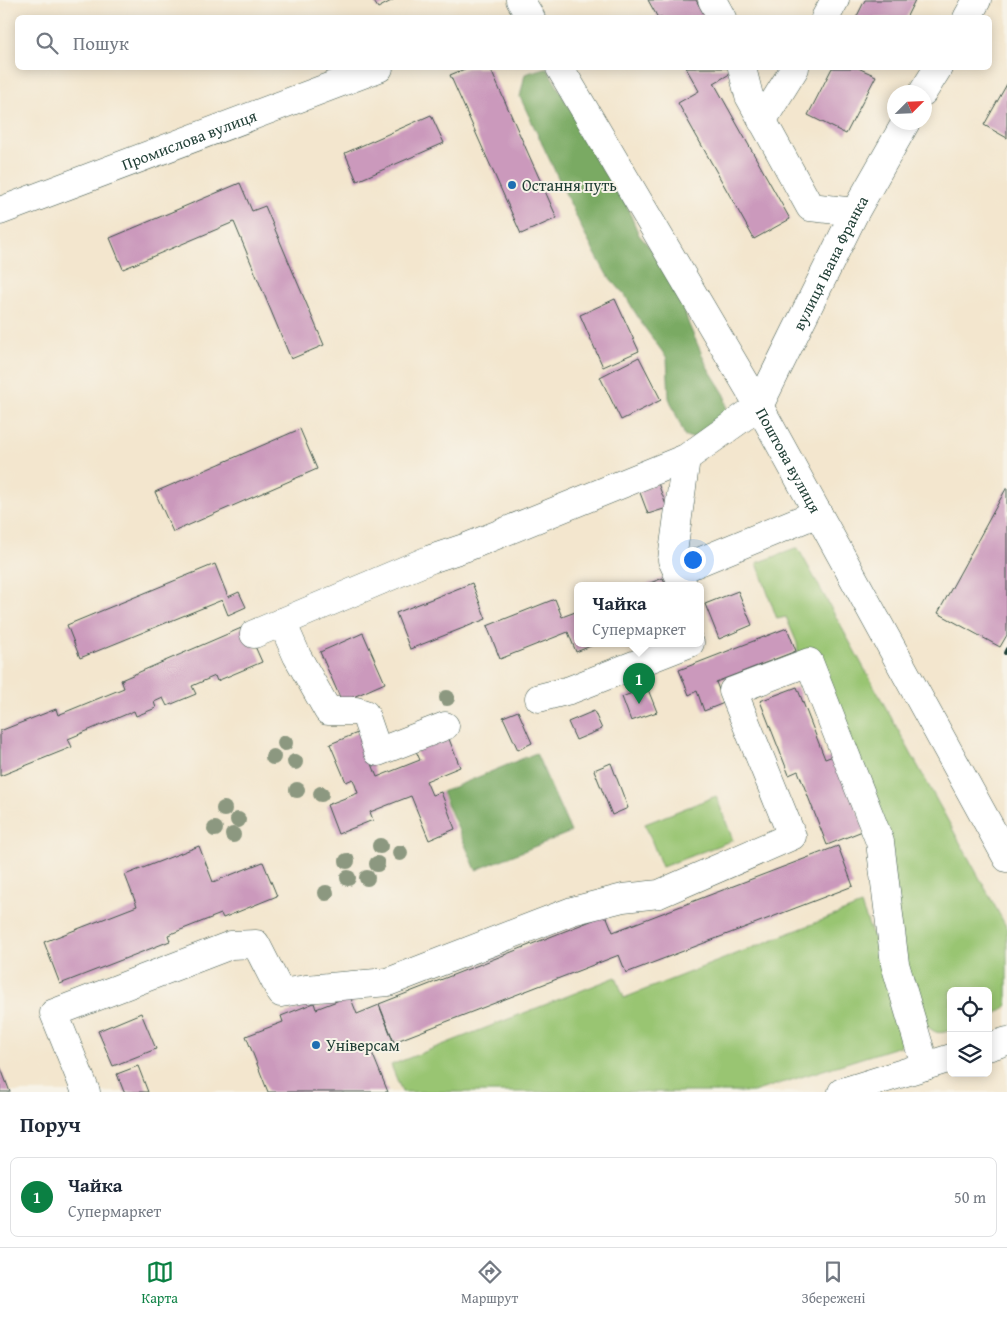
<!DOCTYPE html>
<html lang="uk">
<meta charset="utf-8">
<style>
body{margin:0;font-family:"Gentium Book Plus",serif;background:#f6f6f7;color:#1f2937}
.controls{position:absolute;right:15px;bottom:15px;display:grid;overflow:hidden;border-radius:8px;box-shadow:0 2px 12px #0003}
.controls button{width:45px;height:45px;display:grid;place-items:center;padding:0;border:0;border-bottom:1px solid #e0e1e3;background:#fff;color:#1f2937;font:25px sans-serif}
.compass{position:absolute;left:887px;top:85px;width:45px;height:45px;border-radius:50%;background:#fff;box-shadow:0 2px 12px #0003;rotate:66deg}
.you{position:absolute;left:692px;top:559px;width:18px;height:18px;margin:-12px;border:4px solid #fff;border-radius:50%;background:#1a73e8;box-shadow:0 0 0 8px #1a73e833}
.badge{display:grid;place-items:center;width:32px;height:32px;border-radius:50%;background:#0b8043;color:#fff;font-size:16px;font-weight:700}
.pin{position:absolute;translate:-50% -41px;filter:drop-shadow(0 1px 2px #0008)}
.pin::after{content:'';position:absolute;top:26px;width:18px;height:15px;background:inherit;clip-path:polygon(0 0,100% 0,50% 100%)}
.popup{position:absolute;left:574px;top:582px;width:130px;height:65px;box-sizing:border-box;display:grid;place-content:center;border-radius:8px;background:#fff;filter:drop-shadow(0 1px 4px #0005);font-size:16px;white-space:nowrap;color:#747a83}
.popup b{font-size:19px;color:#1f2937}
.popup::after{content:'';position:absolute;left:50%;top:100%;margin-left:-10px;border:10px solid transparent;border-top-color:#fff}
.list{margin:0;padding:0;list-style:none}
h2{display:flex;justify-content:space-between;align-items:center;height:65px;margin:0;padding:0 20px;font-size:21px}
h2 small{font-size:16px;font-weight:400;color:#747a83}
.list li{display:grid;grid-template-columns:32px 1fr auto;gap:15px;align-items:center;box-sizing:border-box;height:80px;margin:0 10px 10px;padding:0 10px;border:1px solid #e0e1e3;border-radius:8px}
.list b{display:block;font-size:19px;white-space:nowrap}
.list p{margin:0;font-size:16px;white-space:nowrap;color:#747a83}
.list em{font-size:16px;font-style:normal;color:#747a83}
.icon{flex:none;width:28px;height:28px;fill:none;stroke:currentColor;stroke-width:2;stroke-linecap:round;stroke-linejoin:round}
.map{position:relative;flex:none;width:1007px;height:1092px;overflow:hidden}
.search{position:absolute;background:#fff;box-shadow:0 2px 12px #0003;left:15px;right:15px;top:15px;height:55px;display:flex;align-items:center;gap:12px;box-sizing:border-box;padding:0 18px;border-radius:8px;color:#747a83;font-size:19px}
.sheet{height:155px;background:#fff}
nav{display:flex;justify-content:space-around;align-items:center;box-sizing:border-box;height:70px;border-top:1px solid #e0e1e3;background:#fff;font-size:14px;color:#747a83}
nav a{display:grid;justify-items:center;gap:2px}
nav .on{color:#0b8043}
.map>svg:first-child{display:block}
.green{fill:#99c572;stroke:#5c8153}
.forest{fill:#7aaa64;stroke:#4c744c}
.building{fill:#cb99bc}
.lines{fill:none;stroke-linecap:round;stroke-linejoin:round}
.minor-casing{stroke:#3f564b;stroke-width:29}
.major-casing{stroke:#3f564b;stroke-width:29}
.minor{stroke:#fff;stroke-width:28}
.major{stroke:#fff;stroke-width:28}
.rail{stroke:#1f3d34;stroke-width:4}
.tree{fill:#8c9880}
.poi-dot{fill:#1f6fb2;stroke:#f7f3e8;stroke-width:2}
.labels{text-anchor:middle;stroke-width:4;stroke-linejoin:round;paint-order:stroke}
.street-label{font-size:16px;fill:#1f3d34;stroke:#f7f3e8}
.poi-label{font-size:16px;fill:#1f3d34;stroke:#f7f3e8;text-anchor:start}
</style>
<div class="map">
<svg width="1007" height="1092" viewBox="0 0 1007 1092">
<rect width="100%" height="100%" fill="#f7f3e8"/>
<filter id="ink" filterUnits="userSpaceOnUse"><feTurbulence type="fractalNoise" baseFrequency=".02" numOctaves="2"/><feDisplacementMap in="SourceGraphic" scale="10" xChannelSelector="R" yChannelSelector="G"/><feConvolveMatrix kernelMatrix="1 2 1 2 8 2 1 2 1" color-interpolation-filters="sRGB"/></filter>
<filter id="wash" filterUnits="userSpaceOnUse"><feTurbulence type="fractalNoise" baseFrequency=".0096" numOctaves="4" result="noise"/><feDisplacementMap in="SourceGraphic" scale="20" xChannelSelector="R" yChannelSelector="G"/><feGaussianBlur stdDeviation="1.12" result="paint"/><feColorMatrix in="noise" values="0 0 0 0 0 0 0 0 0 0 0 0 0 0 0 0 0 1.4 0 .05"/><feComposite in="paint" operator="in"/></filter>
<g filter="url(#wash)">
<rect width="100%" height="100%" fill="#f3e6ce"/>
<!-- green -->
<g class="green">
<path d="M798,548L1007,928V1005C1002,1011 996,1014 988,1017V991H951V1030C940,1034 936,1034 927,1026L906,972L887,835L801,679L797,643L786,617L777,619L757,563Z"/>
<polygon points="716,796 733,840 662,867 645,824"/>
<polygon points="861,905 908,1028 908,1039 900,1046 753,1092 402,1092 391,1065 616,977 624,998"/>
</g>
<!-- forest -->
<g class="forest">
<polygon points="544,68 547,68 592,147 603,171 621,192 639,235 665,265 679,295 689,325 708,368 725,395 728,425 701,440 685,436 669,398 667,358 642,324 625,295 607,275 586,237 520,97 525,74"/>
<polygon points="536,753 571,832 476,870 442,792"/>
</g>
<g id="blocks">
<!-- building -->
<g class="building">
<polygon points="373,0 393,0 378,8"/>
<polygon points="648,0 696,0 706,18 658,18"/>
<polygon points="865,0 915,0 906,18 856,18"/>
<polygon points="467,68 490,68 557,218 521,234 450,75"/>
<polygon points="686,68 734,68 735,71 714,83 790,219 754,239 678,103 699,91"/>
<polygon points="832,68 858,68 876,76 846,134 808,115"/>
<polygon points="1007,84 1007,138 984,125"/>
<polygon points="431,115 444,143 357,181 345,153"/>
<polygon points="240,183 252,211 265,206 324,345 291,359 234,222 123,269 110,238"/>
<polygon points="615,299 639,351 603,367 580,315"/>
<polygon points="639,357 661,400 621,420 600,377"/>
<polygon points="300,429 317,469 173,532 155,492"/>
<polygon points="658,483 667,508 648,514 639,490"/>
<polygon points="1007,487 1007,635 1000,647 938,613"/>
<polygon points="215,564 228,597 239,592 246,607 228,615 222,600 80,658 67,625"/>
<polygon points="663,578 666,585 645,585"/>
<polygon points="472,583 486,619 410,649 396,613"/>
<polygon points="738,591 752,625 719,639 705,604"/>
<polygon points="555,599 562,617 578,611 578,643 598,643 576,652 568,632 500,659 487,626"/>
<polygon points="246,626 262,662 217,681 215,676 192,686 196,694 167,706 163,698 154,702 156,708 136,716 134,711 68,739 72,747 0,776 0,731 56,709 58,715 124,688 121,680"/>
<polygon points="787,628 796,651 716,682 724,703 704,711 697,691 689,695 679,670"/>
<polygon points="363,633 385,683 342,702 320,652"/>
<polygon points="647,687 657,712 631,721 622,697"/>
<polygon points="797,687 825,759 836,755 865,830 827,845 798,771 789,775 760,701"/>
<polygon points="518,711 532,743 518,750 503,717"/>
<polygon points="594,711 602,729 576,740 568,722"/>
<polygon points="360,732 377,777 420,760 416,751 449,739 460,767 426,781 432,795 441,792 455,829 429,840 411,796 370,812 373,820 338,834 327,805 358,793 353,779 346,782 330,744"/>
<polygon points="611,763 628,808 612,815 594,770"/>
<polygon points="199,846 213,882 263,862 277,896 223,918 221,914 168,935 170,941 60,984 44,942 137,906 125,875"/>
<polygon points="838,846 853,886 626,973 619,955 394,1042 379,1004 606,915 613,932"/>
<polygon points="350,996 357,1014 379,1005 393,1041 371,1050 388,1092 268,1092 246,1036 283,1022 281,1016 314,1003 316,1009"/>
<polygon points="141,1013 156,1049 113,1066 98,1031"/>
<polygon points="0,1066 10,1092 0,1092"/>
<polygon points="138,1066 148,1092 124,1092 117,1074"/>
</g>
</g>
</g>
<g filter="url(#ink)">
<use href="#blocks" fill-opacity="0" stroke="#3f564b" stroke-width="1"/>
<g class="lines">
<!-- minor casing -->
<g class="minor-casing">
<g id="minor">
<polyline points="520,0 531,18"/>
<polyline points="712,0 722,18"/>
<polyline points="825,18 835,0"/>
<polyline points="967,18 977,0"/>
<path id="s1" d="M560,68L759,406L1007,858"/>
<polyline points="742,68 749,96 810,207 855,212"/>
<polyline points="923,92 938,68"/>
<polyline points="762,121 795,68"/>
<path id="s2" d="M0,211L379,68"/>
<polyline points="677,571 672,560 686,458"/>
<polyline points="683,585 677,571 818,513"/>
<polyline points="282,622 297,656 328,711 356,711 365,714 378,752 445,726"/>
<path id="s3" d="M254,634L431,559L467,547L686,458L759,406L855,212L906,122"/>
<polyline points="539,698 570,690 690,643"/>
<polyline points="86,1092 54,1013 231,945 256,944 281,993 306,989 388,982 572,911 623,898 659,894 792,836 733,691 809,662 880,842 895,964 925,1066"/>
</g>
</g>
<!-- major casing -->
<g class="major-casing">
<g id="major">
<polyline points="988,1047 1007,1041"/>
<polyline points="842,1092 951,1058"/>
</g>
</g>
<!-- minor -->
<use href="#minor" class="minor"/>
<!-- major -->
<use href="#major" class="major"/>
<!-- rail -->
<polyline class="rail" points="1005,653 1007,649"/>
</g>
<!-- trees -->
<g class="tree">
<circle cx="447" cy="698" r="8"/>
<circle cx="285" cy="743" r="8"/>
<circle cx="273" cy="757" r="8"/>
<circle cx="295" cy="762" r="8"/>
<circle cx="297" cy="790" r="8"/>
<circle cx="321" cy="794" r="8"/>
<circle cx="224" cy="809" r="8"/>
<circle cx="238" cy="820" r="8"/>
<circle cx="215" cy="829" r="8"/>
<circle cx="233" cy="835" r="8"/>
<circle cx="380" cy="846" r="8"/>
<circle cx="400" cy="853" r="8"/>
<circle cx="347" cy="861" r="8"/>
<circle cx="377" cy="864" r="8"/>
<circle cx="348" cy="878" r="8"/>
<circle cx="367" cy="878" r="8"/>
<circle cx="326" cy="893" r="8"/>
</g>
</g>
<!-- markers -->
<g class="poi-dot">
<circle cx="512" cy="185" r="5"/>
<circle cx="316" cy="1045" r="5"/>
</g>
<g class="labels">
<!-- street labels -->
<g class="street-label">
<text dy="6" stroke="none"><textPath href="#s2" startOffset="202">Промислова вулиця</textPath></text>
<text dy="6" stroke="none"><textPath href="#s3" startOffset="716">вулиця Івана Франка</textPath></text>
<text dy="6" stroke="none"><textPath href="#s1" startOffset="454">Поштова вулиця</textPath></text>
</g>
<!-- poi labels -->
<g class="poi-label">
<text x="522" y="191">Остання путь</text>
<text x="326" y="1051">Універсам</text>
</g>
</g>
</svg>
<div class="controls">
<button><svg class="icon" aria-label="locate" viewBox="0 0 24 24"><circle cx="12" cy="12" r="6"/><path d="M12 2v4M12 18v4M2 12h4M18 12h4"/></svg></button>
<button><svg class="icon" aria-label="layers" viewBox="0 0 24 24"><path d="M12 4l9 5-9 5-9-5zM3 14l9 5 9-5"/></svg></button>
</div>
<svg class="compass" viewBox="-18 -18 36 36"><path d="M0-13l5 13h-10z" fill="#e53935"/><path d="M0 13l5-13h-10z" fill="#747a83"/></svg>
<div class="you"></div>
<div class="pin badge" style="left:639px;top:704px">1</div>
<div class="popup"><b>Чайка</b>Супермаркет</div>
<div class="search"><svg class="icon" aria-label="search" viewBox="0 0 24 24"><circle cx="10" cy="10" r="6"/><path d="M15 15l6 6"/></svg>Пошук</div>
</div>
<section class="sheet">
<h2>Поруч<small></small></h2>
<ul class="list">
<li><span class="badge">1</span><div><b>Чайка</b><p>Супермаркет</p></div><em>50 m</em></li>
</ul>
</section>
<nav>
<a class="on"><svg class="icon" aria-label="map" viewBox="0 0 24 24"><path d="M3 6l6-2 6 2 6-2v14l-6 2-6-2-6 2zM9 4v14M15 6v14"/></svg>Карта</a>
<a><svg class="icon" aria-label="directions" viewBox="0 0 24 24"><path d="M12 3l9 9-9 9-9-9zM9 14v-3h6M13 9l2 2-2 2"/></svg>Маршрут</a>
<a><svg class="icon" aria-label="saved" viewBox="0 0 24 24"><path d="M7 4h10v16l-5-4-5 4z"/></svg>Збережені</a>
</nav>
